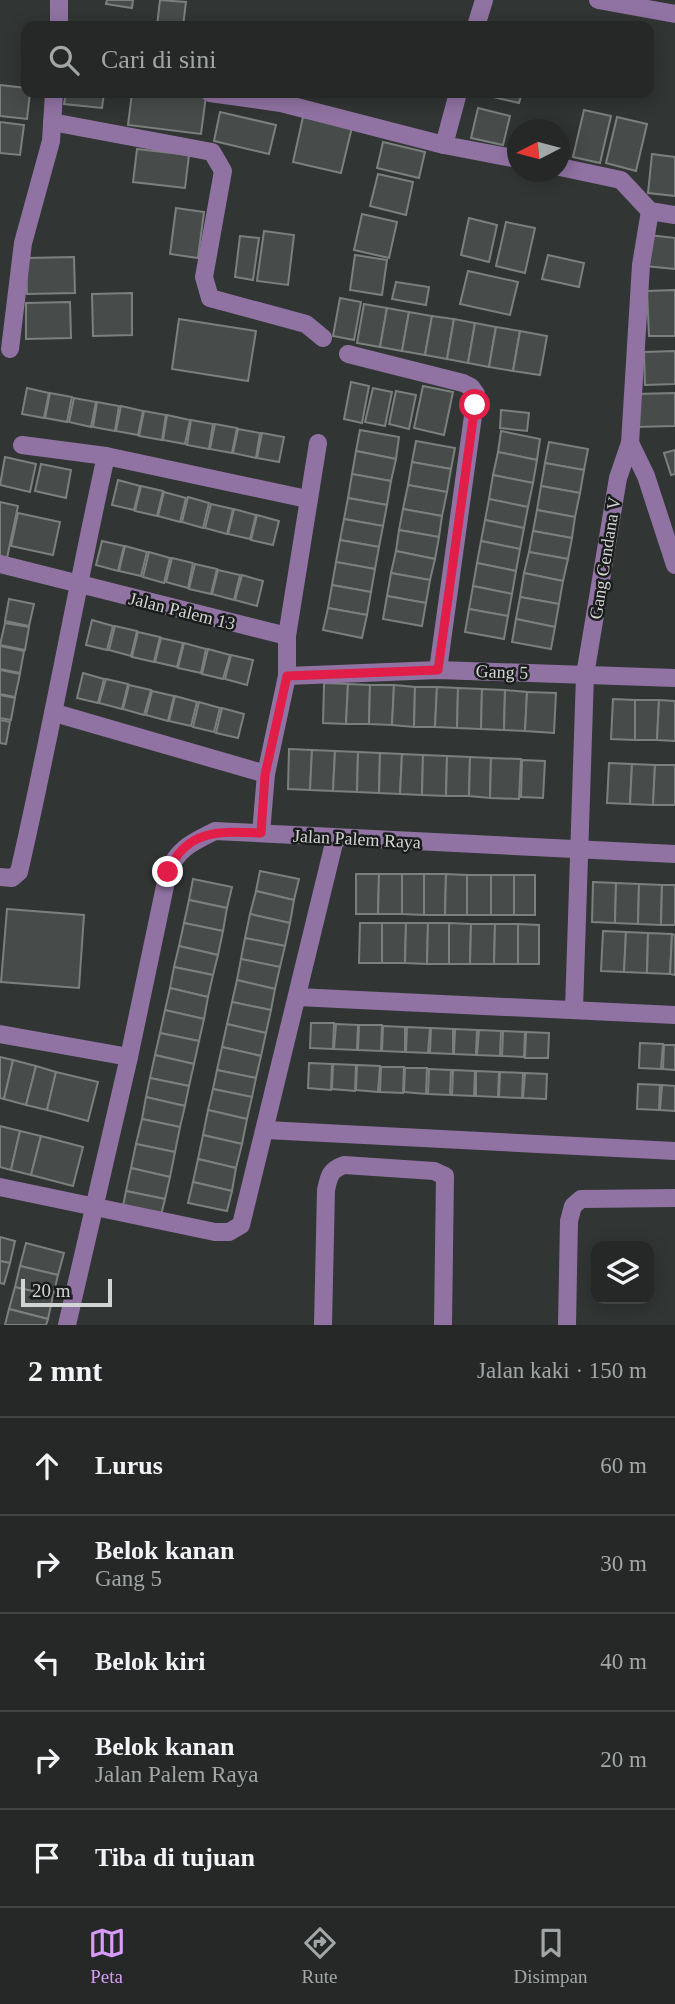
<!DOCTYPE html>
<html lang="id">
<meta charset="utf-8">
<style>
body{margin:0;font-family:"Times New Roman",serif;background:#2d302f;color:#f1f3f6}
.controls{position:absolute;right:21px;bottom:21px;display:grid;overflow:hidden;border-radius:14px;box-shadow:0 4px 18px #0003}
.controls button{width:63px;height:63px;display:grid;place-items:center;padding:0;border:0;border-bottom:2px solid #424444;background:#252827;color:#f1f3f6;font:35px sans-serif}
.compass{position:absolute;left:507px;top:119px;width:63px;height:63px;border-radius:50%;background:#252827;box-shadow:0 4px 18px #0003;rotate:264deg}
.scale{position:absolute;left:21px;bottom:18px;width:91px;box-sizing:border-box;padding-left:7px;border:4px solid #d2d5d4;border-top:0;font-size:19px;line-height:24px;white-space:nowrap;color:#d2d5d4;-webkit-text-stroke:5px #1a1c1c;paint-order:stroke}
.stop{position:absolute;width:21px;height:21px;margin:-16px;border:5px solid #e11d48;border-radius:50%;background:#fff}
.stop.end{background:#e11d48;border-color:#fff;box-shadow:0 2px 7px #0008}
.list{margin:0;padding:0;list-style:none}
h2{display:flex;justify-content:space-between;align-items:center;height:91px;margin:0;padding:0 28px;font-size:30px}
h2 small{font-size:23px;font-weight:400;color:#a3a6a7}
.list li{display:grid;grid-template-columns:46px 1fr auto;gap:21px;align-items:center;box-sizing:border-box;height:98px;padding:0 28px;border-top:2px solid #424444}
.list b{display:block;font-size:26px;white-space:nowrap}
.list p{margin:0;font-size:23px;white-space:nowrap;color:#a3a6a7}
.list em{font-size:23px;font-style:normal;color:#a3a6a7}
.icon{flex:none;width:38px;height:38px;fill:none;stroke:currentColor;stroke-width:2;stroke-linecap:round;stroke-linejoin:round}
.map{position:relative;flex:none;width:675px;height:1325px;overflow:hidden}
.search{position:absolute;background:#252827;box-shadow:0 4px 18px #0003;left:21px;right:21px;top:21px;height:77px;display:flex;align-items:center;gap:18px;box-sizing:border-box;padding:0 24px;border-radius:14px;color:#a3a6a7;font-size:26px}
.sheet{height:581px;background:#252827}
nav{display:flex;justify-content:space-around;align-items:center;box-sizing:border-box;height:98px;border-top:2px solid #424444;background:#252827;font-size:19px;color:#a3a6a7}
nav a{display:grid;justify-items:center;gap:4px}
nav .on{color:#d79bf9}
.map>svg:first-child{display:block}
.building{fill:#474c4a;stroke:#7b807e;stroke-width:2}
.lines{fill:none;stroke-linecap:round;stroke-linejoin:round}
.minor{stroke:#9173a3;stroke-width:18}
.route{stroke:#e11d48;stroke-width:9}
.labels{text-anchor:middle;stroke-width:5;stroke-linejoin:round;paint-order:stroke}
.street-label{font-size:18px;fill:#d2d5d4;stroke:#1a1c1c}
</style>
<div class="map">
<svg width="675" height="1325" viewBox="0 0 675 1325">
<rect width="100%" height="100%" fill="#313534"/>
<!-- building -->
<g class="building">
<polygon points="107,0 133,0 132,8 106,4"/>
<polygon points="160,0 186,2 183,26 157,26"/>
<polygon points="0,85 26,88 26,93 30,93 27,119 0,116"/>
<polygon points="66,93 104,93 102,108 64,104"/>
<polygon points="132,93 206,96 201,134 128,125"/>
<polygon points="476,93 522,93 519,103"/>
<polygon points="478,108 510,116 503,145 471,138"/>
<polygon points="584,110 611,116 600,163 573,157"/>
<polygon points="220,112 276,125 269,154 214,141"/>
<polygon points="303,117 352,127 341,173 293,162"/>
<polygon points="617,117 647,124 636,171 606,163"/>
<polygon points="0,122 24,125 20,155 0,153"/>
<polygon points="383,142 425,152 419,178 377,168"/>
<polygon points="137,149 189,155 185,188 133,182"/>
<polygon points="652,154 675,157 675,196 648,193"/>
<polygon points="378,174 413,182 406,215 370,206"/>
<polygon points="176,208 204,212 198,258 170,254"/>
<polygon points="362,214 397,222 389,258 354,250"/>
<polygon points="469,218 497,225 489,262 461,255"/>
<polygon points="506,222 535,228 525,273 496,266"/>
<polygon points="264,231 294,235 288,285 257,281"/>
<polygon points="649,235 675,238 675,269 645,266"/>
<polygon points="240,236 259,238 253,280 235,277"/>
<polygon points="355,255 387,260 382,295 350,290"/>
<polygon points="548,255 584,263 579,287 542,279"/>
<polygon points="74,257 75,293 27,294 26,258"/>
<polygon points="468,271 518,282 510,315 460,304"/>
<polygon points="396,282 429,287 426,305 392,299"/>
<polygon points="675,290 675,336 649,336 647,291"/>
<polygon points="132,293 132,335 93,336 92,294"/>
<polygon points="340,298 361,302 354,340 333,336"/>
<polygon points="70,302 71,338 26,339 26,303"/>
<polygon points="364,304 387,308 380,347 357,343"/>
<polygon points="387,308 409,312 402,351 380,347"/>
<polygon points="409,312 432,316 425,355 402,351"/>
<polygon points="432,316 454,319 447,359 425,355"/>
<polygon points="179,319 256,331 248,381 172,369"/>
<polygon points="454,319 475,323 468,363 447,359"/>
<polygon points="475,323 496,327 489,367 468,363"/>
<polygon points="496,327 520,331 513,371 489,367"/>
<polygon points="520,331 547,336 540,375 513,371"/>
<polygon points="675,351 675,384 645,385 644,352"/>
<polygon points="351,382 369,386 362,423 344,419"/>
<polygon points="423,386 453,392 444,435 414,428"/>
<polygon points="27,388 49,393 44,418 22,414"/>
<polygon points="373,388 392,392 385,426 365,422"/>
<polygon points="396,391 416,395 409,429 389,424"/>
<polygon points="50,393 72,397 67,422 45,418"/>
<polygon points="675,393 675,426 635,427 635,394"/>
<polygon points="74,398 96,402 91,427 69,422"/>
<polygon points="97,402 119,406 115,431 93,427"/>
<polygon points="121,406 143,411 138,435 116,431"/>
<polygon points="501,410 529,413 527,431 500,428"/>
<polygon points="144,411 166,415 162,440 139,436"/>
<polygon points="167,415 190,420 185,444 163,440"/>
<polygon points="191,420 213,424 209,449 187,445"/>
<polygon points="215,424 237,428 232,453 210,449"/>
<polygon points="238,429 260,433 256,458 233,453"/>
<polygon points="360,430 399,437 396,459 356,451"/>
<polygon points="501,431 540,439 537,460 498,452"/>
<polygon points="262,433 284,437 279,462 257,458"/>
<polygon points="416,441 455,448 451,469 412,462"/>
<polygon points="549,442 588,449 584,470 545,463"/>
<polygon points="675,450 675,474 671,475 664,453"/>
<polygon points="356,451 396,459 391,481 352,474"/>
<polygon points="498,452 537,460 533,483 493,475"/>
<polygon points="5,457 36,464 30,492 0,485"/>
<polygon points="412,462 451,469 447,492 408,485"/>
<polygon points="545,463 584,470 580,493 541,486"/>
<polygon points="41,464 71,470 66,498 35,491"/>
<polygon points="352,474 391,481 387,505 348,498"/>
<polygon points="493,475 533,483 528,507 489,499"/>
<polygon points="118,480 140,486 134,510 112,505"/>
<polygon points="408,485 447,492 442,516 403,509"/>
<polygon points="141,486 163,491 157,516 135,511"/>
<polygon points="541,486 580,493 575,517 537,510"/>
<polygon points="164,492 186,498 180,522 158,516"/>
<polygon points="188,497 209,503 203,528 182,522"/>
<polygon points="348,498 387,505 383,526 344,519"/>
<polygon points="489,499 528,507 524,528 485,520"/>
<polygon points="0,502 18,506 7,558 0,556"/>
<polygon points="211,504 233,509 227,534 205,528"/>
<polygon points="234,509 256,515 250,539 228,534"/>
<polygon points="403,509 442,516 439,537 399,530"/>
<polygon points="537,510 575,517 572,538 533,531"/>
<polygon points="18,513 60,522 53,555 11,546"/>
<polygon points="257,515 279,521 273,545 251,540"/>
<polygon points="344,519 383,526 379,547 340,540"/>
<polygon points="485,520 524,528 520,549 481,541"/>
<polygon points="399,530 439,537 435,559 396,551"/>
<polygon points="533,531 572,538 568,559 529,552"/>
<polygon points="340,540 379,547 375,569 336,562"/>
<polygon points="102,541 124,546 118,571 96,565"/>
<polygon points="481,541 520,549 516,571 477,563"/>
<polygon points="125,546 147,552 141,576 119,571"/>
<polygon points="396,551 435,559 430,580 391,573"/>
<polygon points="149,552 170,558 164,583 143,577"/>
<polygon points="529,552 568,559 563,581 524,573"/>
<polygon points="172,558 193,563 188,588 166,582"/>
<polygon points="336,562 375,569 371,592 332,585"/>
<polygon points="477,563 516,571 512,594 473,586"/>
<polygon points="195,564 217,569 211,594 189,589"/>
<polygon points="218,570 240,575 234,600 212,594"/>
<polygon points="391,573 430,580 426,603 387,596"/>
<polygon points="524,573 563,581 559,604 520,597"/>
<polygon points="242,575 263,581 257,606 235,600"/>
<polygon points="332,585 371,592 367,615 328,608"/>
<polygon points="473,586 512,594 508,616 469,609"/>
<polygon points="387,596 426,603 422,626 383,619"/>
<polygon points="520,597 559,604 555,627 516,619"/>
<polygon points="9,599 34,604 29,626 5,621"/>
<polygon points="328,608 367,615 362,638 323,630"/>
<polygon points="469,609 508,616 504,639 465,632"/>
<polygon points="516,619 555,627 551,649 512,642"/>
<polygon points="92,620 113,626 107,650 86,645"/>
<polygon points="5,623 29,627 25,650 0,645"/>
<polygon points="115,626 137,631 131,656 109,650"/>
<polygon points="138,632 160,637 154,662 132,657"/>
<polygon points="161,638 183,643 177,667 155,662"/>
<polygon points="184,643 206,649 201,673 178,668"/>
<polygon points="0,646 24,651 20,673 0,669"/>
<polygon points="208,649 230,655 223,679 202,674"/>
<polygon points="231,655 253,660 247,685 225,679"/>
<polygon points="0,670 20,674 15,697 0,694"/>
<polygon points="83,673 104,679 98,703 77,698"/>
<polygon points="106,679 128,684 122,709 99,703"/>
<polygon points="324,683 348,684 346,724 323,723"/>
<polygon points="348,684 370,685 369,724 346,724"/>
<polygon points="129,685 151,690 144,715 123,709"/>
<polygon points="370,685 394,685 392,725 369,724"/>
<polygon points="394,685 415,687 414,727 392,725"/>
<polygon points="415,687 437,687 435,727 414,727"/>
<polygon points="437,687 458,688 457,728 435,727"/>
<polygon points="458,688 482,689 481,729 457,728"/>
<polygon points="482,689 505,690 504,730 481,729"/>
<polygon points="505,690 527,692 525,731 504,730"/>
<polygon points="152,691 174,696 168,721 146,715"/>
<polygon points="527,692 556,693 554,733 525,731"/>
<polygon points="0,695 15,698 11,720 0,718"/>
<polygon points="175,696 197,702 191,726 169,721"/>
<polygon points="613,699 635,700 635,740 611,739"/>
<polygon points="635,700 659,700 657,740 635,740"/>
<polygon points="659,700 675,701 675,741 657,740"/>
<polygon points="199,702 220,708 214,732 193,727"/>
<polygon points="222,708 244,714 238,738 216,733"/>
<polygon points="0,720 10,722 6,744 0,743"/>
<polygon points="289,749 312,750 310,790 288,789"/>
<polygon points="312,750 335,751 333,791 310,790"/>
<polygon points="335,751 358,752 357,792 333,791"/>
<polygon points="358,752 380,753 379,793 357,792"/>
<polygon points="380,753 402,754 400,794 379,793"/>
<polygon points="402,754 423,755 422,795 400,794"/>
<polygon points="423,755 447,756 446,796 422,795"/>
<polygon points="447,756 470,757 469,796 446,796"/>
<polygon points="470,757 491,758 490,798 469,796"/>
<polygon points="491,758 521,759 519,799 490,798"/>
<polygon points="522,760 545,761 543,798 521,797"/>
<polygon points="609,763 632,764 630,804 607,803"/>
<polygon points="632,764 655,765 653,805 630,804"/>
<polygon points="655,765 675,765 675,805 653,805"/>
<polygon points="260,871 299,879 294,900 256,891"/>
<polygon points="356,874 379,874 378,914 356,914"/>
<polygon points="379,874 402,874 402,914 378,914"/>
<polygon points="402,874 424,874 424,915 402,914"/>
<polygon points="424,874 446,874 445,915 424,915"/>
<polygon points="446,874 467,875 467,915 445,915"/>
<rect x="467" y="875" width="24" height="40"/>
<rect x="491" y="875" width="23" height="40"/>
<rect x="514" y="875" width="21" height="40"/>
<polygon points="193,879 232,887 227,908 189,900"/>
<polygon points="593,882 616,883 615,923 592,922"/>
<polygon points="616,883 639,884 638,924 615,923"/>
<polygon points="639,884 662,885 661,925 638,924"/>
<polygon points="662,885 675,885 675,925 661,925"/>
<polygon points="256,891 294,900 290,923 250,914"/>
<polygon points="189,900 227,908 223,931 184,923"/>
<polygon points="7,909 84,915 79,988 1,982"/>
<polygon points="250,914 290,923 285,946 245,938"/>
<polygon points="184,923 223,931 218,955 179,946"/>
<polygon points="360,923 382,923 382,963 359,963"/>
<polygon points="382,923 406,923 405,963 382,963"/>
<polygon points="406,923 428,923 427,964 405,963"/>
<polygon points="428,923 449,923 449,964 427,964"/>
<polygon points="449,923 471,924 470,964 449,964"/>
<polygon points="471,924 495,924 494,964 470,964"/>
<polygon points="495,924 518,924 518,964 494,964"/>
<polygon points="518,924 539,925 539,964 518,964"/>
<polygon points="603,931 626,932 624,972 601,971"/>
<polygon points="626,932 648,933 647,973 624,972"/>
<polygon points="648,933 672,934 670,974 647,973"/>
<polygon points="672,934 675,935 675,975 670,974"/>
<polygon points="245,938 285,946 280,967 241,959"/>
<polygon points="179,946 218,955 213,975 174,967"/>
<polygon points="241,959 280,967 275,989 237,980"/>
<polygon points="174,967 213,975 208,997 170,988"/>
<polygon points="237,980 275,989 271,1010 232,1002"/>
<polygon points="170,988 208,997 204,1019 165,1010"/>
<polygon points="232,1002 271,1010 266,1033 227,1024"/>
<polygon points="165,1010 204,1019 199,1041 160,1033"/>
<polygon points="311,1023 334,1023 333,1049 310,1048"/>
<polygon points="227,1024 266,1033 261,1056 222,1047"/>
<polygon points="336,1024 358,1025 357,1050 334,1049"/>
<polygon points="359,1025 382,1025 381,1051 358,1050"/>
<polygon points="383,1026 405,1027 405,1052 382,1051"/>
<polygon points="407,1027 430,1028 428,1053 406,1052"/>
<polygon points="431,1028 453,1029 453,1054 430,1053"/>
<polygon points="455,1029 477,1030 476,1055 454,1054"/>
<polygon points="479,1030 501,1031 500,1056 477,1055"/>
<polygon points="503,1031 525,1032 524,1057 502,1056"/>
<polygon points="526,1032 549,1033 548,1058 525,1058"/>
<polygon points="160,1033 199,1041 194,1064 155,1055"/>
<polygon points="640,1043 663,1044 661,1069 639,1068"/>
<polygon points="664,1045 675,1045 675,1070 663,1069"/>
<polygon points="222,1047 261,1056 256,1078 217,1070"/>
<polygon points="155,1055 194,1064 189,1086 150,1078"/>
<polygon points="0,1057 13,1060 4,1099 0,1098"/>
<polygon points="13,1060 36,1066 26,1105 4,1099"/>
<polygon points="309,1063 332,1064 331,1090 308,1088"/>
<polygon points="333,1064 356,1065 355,1091 332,1089"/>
<polygon points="357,1065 380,1066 378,1092 356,1090"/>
<polygon points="36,1066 56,1072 47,1110 26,1105"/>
<polygon points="381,1067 404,1067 403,1093 380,1092"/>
<polygon points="405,1068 427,1068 426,1094 404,1092"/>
<polygon points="429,1069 451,1070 450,1095 428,1094"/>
<polygon points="217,1070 256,1078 252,1097 213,1089"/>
<polygon points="453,1070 475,1071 474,1096 452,1095"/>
<polygon points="476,1071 499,1072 498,1097 476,1096"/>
<polygon points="56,1072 98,1082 88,1121 47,1110"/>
<polygon points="500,1072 523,1073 522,1098 499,1097"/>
<polygon points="525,1073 547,1074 546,1099 523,1098"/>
<polygon points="150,1078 189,1086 185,1106 146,1097"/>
<polygon points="638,1084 660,1085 659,1110 637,1109"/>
<polygon points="662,1085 675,1086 675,1111 660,1110"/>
<polygon points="213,1089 252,1097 247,1119 208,1110"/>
<polygon points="146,1097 185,1106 180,1127 142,1119"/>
<polygon points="208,1110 247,1119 242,1144 203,1135"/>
<polygon points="142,1119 180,1127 175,1152 136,1144"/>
<polygon points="0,1126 20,1131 11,1170 0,1167"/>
<polygon points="20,1131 41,1136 31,1175 11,1170"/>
<polygon points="203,1135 242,1144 236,1168 198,1159"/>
<polygon points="41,1136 83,1147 73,1186 31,1175"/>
<polygon points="136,1144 175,1152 170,1177 131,1168"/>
<polygon points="198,1159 236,1168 232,1191 193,1182"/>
<polygon points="131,1168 170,1177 165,1199 126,1191"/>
<polygon points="193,1182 232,1191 227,1211 188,1203"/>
<polygon points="126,1191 165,1199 160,1219 122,1211"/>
<polygon points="0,1237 15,1241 10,1263 0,1261"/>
<polygon points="26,1243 64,1253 58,1275 20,1266"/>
<polygon points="0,1261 10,1263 4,1284 0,1283"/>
<polygon points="20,1266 58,1275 53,1296 15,1287"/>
<polygon points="15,1287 53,1296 48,1319 9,1309"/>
<polygon points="9,1309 48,1319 46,1325 5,1325"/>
</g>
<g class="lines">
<!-- minor -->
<g class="minor">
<polyline points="59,0 59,26"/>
<polyline points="598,0 675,14"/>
<polyline points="476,26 484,0"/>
<polyline points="210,93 281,103 444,145"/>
<polyline points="458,93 444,145 518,159"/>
<polyline points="52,122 212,152 223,171 204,277 210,298 306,324 323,338"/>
<polyline points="560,167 621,180 650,211 675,215"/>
<polyline points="10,349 23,243 51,141 54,93"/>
<polyline points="348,354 463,383 471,387 476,394 438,670"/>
<polyline points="630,443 641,265 650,211"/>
<polyline points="22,445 106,456 307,499"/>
<polyline points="0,564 287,636"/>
<polyline points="287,676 438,670 675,678"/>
<polyline points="55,713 266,774 287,676 287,636 318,443"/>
<polyline points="261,833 266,774"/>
<path d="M0,877L12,878L19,872C51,734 75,595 106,456"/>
<polyline points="297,997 675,1015"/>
<polyline points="574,1009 585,675 618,478 630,443 646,476 675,565"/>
<path d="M0,1034L129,1057L168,872C178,848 193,842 215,831L675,854"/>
<polyline points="266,1130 675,1151"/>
<polyline points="0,1187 215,1232 229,1232 241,1225 335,839"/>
<polyline points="67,1325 129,1057"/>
<path d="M323,1325L326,1190C329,1176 330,1170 344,1165L434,1171L445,1176L443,1325"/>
<polyline points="567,1325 569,1221 573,1206 581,1199 675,1198"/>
</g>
</g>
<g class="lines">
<!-- route -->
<path class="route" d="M168,872C186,829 220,831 261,833L265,775L287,676L438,670L475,405"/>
</g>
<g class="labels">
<!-- street labels -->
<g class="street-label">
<text transform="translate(605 558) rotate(-81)" y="6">Gang Cendana V</text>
<text transform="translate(182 611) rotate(14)" y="6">Jalan Palem 13</text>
<text transform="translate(502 672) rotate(2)" y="6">Gang 5</text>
<text transform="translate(357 839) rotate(3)" y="6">Jalan Palem Raya</text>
</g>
</g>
</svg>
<div class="controls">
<button><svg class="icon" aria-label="layers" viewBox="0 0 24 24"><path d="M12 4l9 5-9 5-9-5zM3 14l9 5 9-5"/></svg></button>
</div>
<svg class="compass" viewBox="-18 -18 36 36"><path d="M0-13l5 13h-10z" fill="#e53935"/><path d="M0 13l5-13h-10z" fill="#a3a6a7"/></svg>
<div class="scale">20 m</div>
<div class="stop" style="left:475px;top:405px"></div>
<div class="stop end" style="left:168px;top:872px"></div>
<div class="search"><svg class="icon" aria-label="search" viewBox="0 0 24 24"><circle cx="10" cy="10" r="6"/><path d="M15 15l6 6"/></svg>Cari di sini</div>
</div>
<section class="sheet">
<h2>2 mnt<small>Jalan kaki · 150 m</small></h2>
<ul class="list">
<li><svg class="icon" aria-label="ahead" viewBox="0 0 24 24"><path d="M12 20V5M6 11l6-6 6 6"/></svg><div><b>Lurus</b></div><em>60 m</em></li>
<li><svg class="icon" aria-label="right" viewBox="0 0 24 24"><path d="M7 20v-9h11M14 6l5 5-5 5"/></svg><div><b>Belok kanan</b><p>Gang 5</p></div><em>30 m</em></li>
<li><svg class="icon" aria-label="left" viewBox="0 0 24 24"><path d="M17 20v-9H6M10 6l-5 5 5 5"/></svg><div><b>Belok kiri</b></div><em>40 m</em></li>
<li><svg class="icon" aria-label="right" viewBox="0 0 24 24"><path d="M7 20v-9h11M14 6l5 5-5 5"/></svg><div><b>Belok kanan</b><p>Jalan Palem Raya</p></div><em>20 m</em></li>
<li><svg class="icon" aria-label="arrive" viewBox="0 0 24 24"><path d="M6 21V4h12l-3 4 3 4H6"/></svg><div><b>Tiba di tujuan</b></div></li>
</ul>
</section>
<nav>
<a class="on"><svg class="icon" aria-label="map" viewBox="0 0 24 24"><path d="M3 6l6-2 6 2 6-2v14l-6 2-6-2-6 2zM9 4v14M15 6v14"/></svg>Peta</a>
<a><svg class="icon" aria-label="directions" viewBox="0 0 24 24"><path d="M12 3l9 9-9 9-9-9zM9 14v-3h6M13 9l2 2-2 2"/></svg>Rute</a>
<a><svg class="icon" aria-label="saved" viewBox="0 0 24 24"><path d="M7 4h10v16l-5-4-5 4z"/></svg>Disimpan</a>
</nav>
